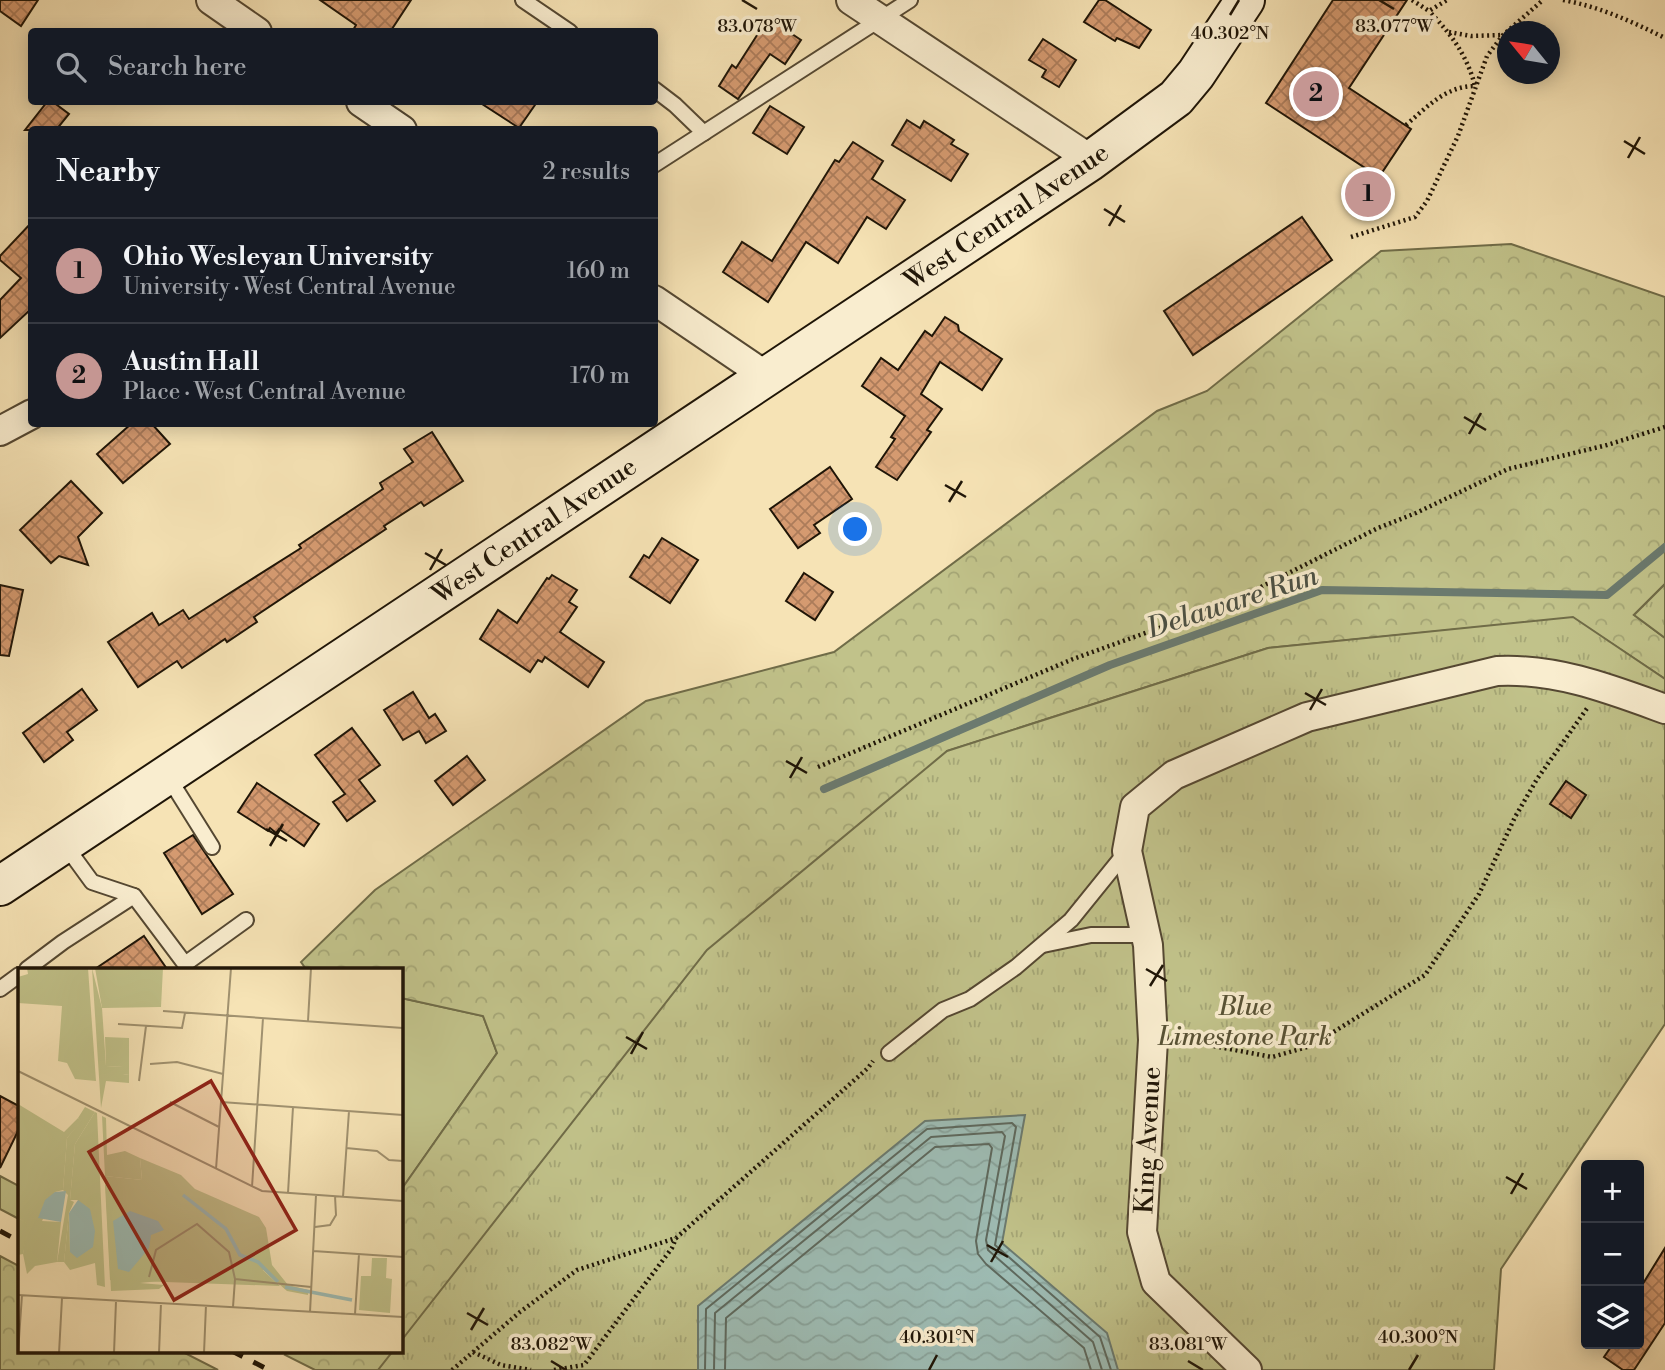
<!DOCTYPE html>
<meta charset="utf-8">
<style>
body{margin:0;font-family:"Libre Bodoni",serif;background:#242831;color:#f1f3f6}
.controls{position:absolute;right:21px;bottom:21px;display:grid;overflow:hidden;border-radius:7px;box-shadow:0 4px 18px #0003}
.controls button{width:63px;height:63px;display:grid;place-items:center;padding:0;border:0;border-bottom:2px solid #363941;background:#171b24;color:#f1f3f6;font:35px sans-serif}
.compass{position:absolute;left:1497px;top:21px;width:63px;height:63px;border-radius:50%;background:#171b24;box-shadow:0 4px 18px #0003;rotate:300deg}
.you{position:absolute;left:856px;top:530px;width:24px;height:24px;margin:-18px;border:5px solid #fff;border-radius:50%;background:#1a73e8;box-shadow:0 0 0 10px #1a73e833}
.badge{display:grid;place-items:center;width:46px;height:46px;border-radius:50%;background:#c59692;color:#111;font-size:23px;font-weight:700}
.pin{position:absolute;translate:-50% -50%;border:4px solid #fff;box-shadow:0 2px 7px #0006}
.list{margin:0;padding:0;list-style:none}
h2{display:flex;justify-content:space-between;align-items:center;height:91px;margin:0;padding:0 28px;font-size:30px}
h2 small{font-size:23px;font-weight:400;color:#9ea1a6}
.list li{display:grid;grid-template-columns:46px 1fr auto;gap:21px;align-items:center;box-sizing:border-box;height:105px;padding:0 28px;border-top:2px solid #363941}
.list b{display:block;font-size:26px;white-space:nowrap}
.list p{margin:0;font-size:23px;white-space:nowrap;color:#9ea1a6}
.list em{font-size:23px;font-style:normal;color:#9ea1a6}
.icon{flex:none;width:38px;height:38px;fill:none;stroke:currentColor;stroke-width:2;stroke-linecap:round;stroke-linejoin:round}
.map{position:relative;flex:none;width:1665px;height:1370px;overflow:hidden}
.search{position:absolute;background:#171b24;box-shadow:0 4px 18px #0003;left:28px;top:28px;width:630px;height:77px;display:flex;align-items:center;gap:18px;box-sizing:border-box;padding:0 24px;border-radius:7px;color:#9ea1a6;font-size:26px}
.panel{position:absolute;background:#171b24;box-shadow:0 4px 18px #0003;left:28px;top:126px;width:630px;height:301px;border-radius:7px}
.map>svg:first-child{display:block}
.grass{fill:#c1c28a;stroke:#706c48;stroke-width:2}
.forest{fill:url(#forest-crowns);stroke:#706c48;stroke-width:2}
.park{fill:url(#park-tufts);stroke:#706c48;stroke-width:2}
.water{fill:url(#water-waves);stroke:#6b7a6f;stroke-width:2}
.lines{fill:none;stroke-linecap:round;stroke-linejoin:round}
.shore{stroke:#5e695e;stroke-width:2}
.stream{stroke:#6b7a6f;stroke-width:8}
.building{fill:url(#building-cross-hatch);stroke:#1f1507;stroke-width:2}
.service-casing{stroke:#554832;stroke-width:18}
.minor-casing{stroke:#554832;stroke-width:32}
.secondary-casing{stroke:#1f1507;stroke-width:42}
.path{stroke:#1f1507;stroke-width:4.5;stroke-dasharray:2 3.5;stroke-linecap:butt}
.service{stroke:#f9edcf;stroke-width:14}
.minor{stroke:#f9edcf;stroke-width:28}
.secondary{stroke:#f9edcf;stroke-width:38}
.rail{stroke:#1f1507;stroke-width:5;stroke-dasharray:12 12;stroke-linecap:butt}
.ticks{fill:none;stroke:#1f1507;stroke-width:2.5}
.labels{text-anchor:middle;stroke-width:7;stroke-linejoin:round;paint-order:stroke}
.street-label{font-size:26px;fill:#1f1507;stroke:#f9edcf}
.park-label{font-size:26px;font-style:italic;fill:#585235;stroke:#f9edcf}
.water-label{font-size:28px;font-style:italic;fill:#4b5044;stroke:#f9edcf}
.inset-river{fill:none;stroke:#9ebdb5;stroke-width:3.5}
.inset-road{fill:none;stroke:#a0916f;stroke-width:2}
.view{fill:#8f2418;fill-opacity:0.15;stroke:#8f2418;stroke-width:3.5}
.inset-edge{fill:none;stroke:#1f1507;stroke-width:3.5}
.ticks-label{font-size:18px;text-anchor:middle;fill:#1f1507;stroke:#f9edcf;stroke-width:7;stroke-linejoin:round;paint-order:stroke}
</style>
<div class="map">
<svg width="1665" height="1370" viewBox="0 0 1665 1370">
<defs>
<pattern id="forest-crowns" width="20" height="18" patternUnits="userSpaceOnUse" patternTransform="scale(1.75)"><rect width="20" height="18" fill="#c1c28a"/><path d="M2 6a3 3 0 1 1 6 0M12 15a3 3 0 1 1 6 0" fill="none" stroke="#a5a676"/></pattern>
<pattern id="park-tufts" width="24" height="20" patternUnits="userSpaceOnUse" patternTransform="scale(1.75)"><rect width="24" height="20" fill="#c1c28a"/><path d="M3 7l-1-3M5 7V3M7 7l1-3M15 17l-1-3M17 17v-4M19 17l1-3" fill="none" stroke="#a5a676"/></pattern>
<pattern id="water-waves" width="16" height="10" patternUnits="userSpaceOnUse" patternTransform="scale(1.75)"><rect width="16" height="10" fill="#9ebdb5"/><path d="M0 5q4-4 8 0t8 0" fill="none" stroke="#88a29a"/></pattern>
<pattern id="building-cross-hatch" width="8" height="8" patternUnits="userSpaceOnUse" patternTransform="scale(1.75)"><rect width="8" height="8" fill="#d59a70"/><path d="M0 0l8 8M0 8l8-8" fill="none" stroke="#ac7c5a"/></pattern>
</defs>
<rect width="100%" height="100%" fill="#f6e3b5"/>
<filter id="stains"><feTurbulence type="fractalNoise" baseFrequency=".00286" numOctaves="4"/><feColorMatrix values="0 0 0 0 .2 0 0 0 0 .09 0 0 0 0 .02 0 0 0 .5 -.17"/></filter>
<radialGradient id="worn" r=".72"><stop offset=".6" stop-color="#630" stop-opacity="0"/><stop offset="1" stop-color="#630" stop-opacity=".3"/></radialGradient>
<!-- grass -->
<g class="grass">
<polygon points="401,998 483,1016 497,1053 401,1190"/>
<polygon points="0,1176 19,1186 19,1219 0,1209"/>
</g>
<!-- forest -->
<g class="forest">
<polygon points="1511,244 1665,297 1665,584 1634,615 1665,638 1665,679 1573,618 1268,648 947,751 538,1370 315,1370 285,1355 288,1351 401,1351 401,1190 497,1053 483,1016 401,998 401,969 306,969 301,962 375,890 646,701 834,652 1157,411 1207,391 1381,251"/>
<polygon points="0,1256 19,1266 19,1351 181,1351 218,1370 0,1370"/>
</g>
<!-- park -->
<g class="park">
<polygon points="1665,584 1665,638 1634,615"/>
<polygon points="1573,617 1665,679 1665,1024 1501,1269 1494,1370 378,1370 393,1351 401,1351 401,1341 707,950 947,751 1268,648"/>
</g>
<!-- water -->
<polygon class="water" points="1025,1115 1002,1243 1107,1333 1118,1370 698,1370 698,1306 925,1121"/>
<g class="lines">
<!-- shore -->
<g class="shore">
<polyline points="705,1370 706,1309 927,1129 1012,1123 1016,1127 995,1245 1100,1337 1111,1370"/>
<polyline points="714,1370 715,1313 931,1137 1002,1132 1005,1136 986,1240 988,1250 1093,1342 1102,1370"/>
<polyline points="725,1370 726,1318 935,1147 989,1144 992,1148 976,1241 978,1254 986,1264 1084,1348 1091,1370"/>
</g>
<!-- stream -->
<polyline class="stream" points="824,789 1110,665 1322,590 1607,595 1665,547"/>
</g>
<!-- building -->
<g class="building">
<polygon points="0,0 38,0 21,26 0,11"/>
<polygon points="320,0 411,0 390,32 352,32 356,25"/>
<polygon points="1099,0 1105,0 1151,30 1139,48 1117,38 1115,41 1084,22"/>
<polygon points="1333,0 1407,0 1349,88 1411,129 1379,177 1266,103"/>
<polygon points="768,18 801,40 785,64 770,54 738,99 719,86 732,65 736,68"/>
<polygon points="1043,39 1076,60 1059,87 1042,77 1046,70 1029,60"/>
<polygon points="47,102 53,102 69,114 56,130 25,130"/>
<polygon points="479,102 537,102 519,128"/>
<polygon points="770,106 804,127 787,154 753,133"/>
<polygon points="907,120 920,128 924,121 954,140 951,144 968,154 951,181 892,145"/>
<polygon points="853,142 883,161 872,179 905,200 886,229 867,217 838,263 806,242 768,302 723,272 742,242 772,261 835,160 839,162"/>
<polygon points="1302,217 1332,260 1193,355 1164,311"/>
<polygon points="32,222 32,308 0,338 0,300 21,278 0,260 0,256"/>
<polygon points="945,317 958,325 959,331 1002,359 982,390 940,362 921,394 942,409 927,430 931,432 897,480 876,467 895,439 891,437 905,416 862,386 881,358 898,370 925,331 932,336"/>
<polygon points="131,424 152,424 170,444 123,483 97,454"/>
<polygon points="432,432 463,481 424,506 421,502 384,526 386,529 254,617 257,622 227,642 225,639 182,668 177,661 138,687 108,642 152,613 159,625 183,610 189,619 301,548 299,545 383,489 380,483 413,462 404,449"/>
<polygon points="830,467 852,499 814,525 820,533 798,548 770,509"/>
<polygon points="71,481 102,513 78,537 88,565 59,556 51,563 20,530"/>
<polygon points="662,538 698,560 670,603 630,577 644,555 649,558"/>
<polygon points="804,573 833,592 815,620 786,601"/>
<polygon points="552,575 577,590 569,602 577,607 560,632 604,662 588,687 545,657 542,662 538,660 530,672 480,639 498,610 517,623 547,578 549,579"/>
<polygon points="0,585 23,590 9,656 0,655"/>
<polygon points="82,689 97,710 67,732 73,740 44,762 23,733"/>
<polygon points="413,692 429,718 435,714 446,731 426,743 419,731 403,740 384,710"/>
<polygon points="352,728 380,765 359,780 375,801 347,821 333,802 345,794 315,755"/>
<polygon points="467,756 485,780 453,805 435,781"/>
<polygon points="1566,781 1586,795 1571,818 1550,804"/>
<polygon points="257,783 319,824 304,846 279,829 276,833 270,828 268,831 238,812"/>
<polygon points="193,835 233,894 202,914 164,853"/>
<polygon points="144,936 167,969 95,969"/>
<polygon points="0,1096 19,1106 19,1129 0,1168"/>
<polygon points="1665,1248 1665,1323 1634,1370 1623,1370 1604,1357 1613,1344 1639,1344 1639,1290"/>
</g>
<g class="lines">
<!-- service casing -->
<g class="service-casing">
<g id="service">
<polyline points="523,0 570,32"/>
<polyline points="654,89 675,105 704,133"/>
<polyline points="654,165 910,0"/>
<polyline points="167,775 212,847"/>
<polyline points="65,845 92,882 134,896 185,964 246,920"/>
<polyline points="1043,945 1091,935 1145,935"/>
<polyline points="27,969 63,942 134,896"/>
<polyline points="0,989 19,975"/>
<polyline points="889,1053 943,1010 970,999 1016,967 1071,920 1126,852"/>
</g>
</g>
<!-- minor casing -->
<g class="minor-casing">
<g id="minor">
<polyline points="211,0 257,32"/>
<polyline points="851,0 1078,151 1089,162"/>
<polyline points="361,102 402,130"/>
<polyline points="654,300 766,376"/>
<polyline points="0,431 32,414"/>
<path d="M1247,1370L1156,1282L1142,1232L1153,1040L1148,945L1127,851L1135,807L1174,775L1307,717L1497,671C1556,668 1610,689 1665,709"/>
</g>
</g>
<!-- secondary casing -->
<g class="secondary-casing">
<polyline id="secondary" points="0,886 1089,162 1176,98 1196,74 1245,0"/>
</g>
<!-- path -->
<g class="path">
<polyline points="1412,0 1429,11 1447,0"/>
<path d="M1563,0C1600,7 1631,21 1665,38"/>
<polyline points="1449,32 1471,36 1503,35"/>
<path d="M1406,125C1427,107 1446,86 1475,86C1467,55 1451,34 1429,11"/>
<polyline points="1351,237 1415,217 1427,201 1458,136 1487,56 1503,35 1543,0"/>
<polyline points="818,767 1073,659 1229,603 1378,528 1416,513 1508,469 1607,445 1665,427"/>
<polyline points="1176,1039 1272,1057 1311,1046 1425,975 1479,894 1515,817 1537,779 1588,707"/>
<polyline points="473,1352 501,1365 531,1370"/>
<polyline points="452,1370 520,1312 577,1270 676,1238 868,1068 873,1061"/>
<polyline points="554,1370 584,1365 672,1248 676,1238"/>
</g>
<!-- service -->
<use href="#service" class="service"/>
<!-- minor -->
<use href="#minor" class="minor"/>
<!-- secondary -->
<use href="#secondary" class="secondary"/>
<!-- rail -->
<g class="rail">
<polyline points="0,1231 19,1241"/>
<polyline points="232,1351 269,1370"/>
</g>
</g>
<!-- ticks -->
<path class="ticks" d="M742,0L757,9M1379,0L1394,9M1230,15L1239,0M1624,141L1645,154M1628,158L1640,137M1104,209L1125,222M1109,226L1121,205M1464,417L1486,430M1469,434L1481,413M945,485L966,497M949,502L962,481M425,553L446,565M430,570L442,549M1305,693L1326,705M1310,710L1322,689M786,761L807,773M790,778L802,757M266,829L287,841M270,846L283,824M1146,969L1167,981M1150,986L1163,965M626,1037L647,1049M631,1054L643,1032M1506,1177L1527,1189M1511,1194L1523,1173M987,1245L1008,1257M991,1262L1003,1241M467,1313L488,1325M471,1330L484,1308M551,1361L566,1370M1188,1361L1203,1370M929,1370L937,1355M1409,1370L1418,1355"/>
<g class="labels">
<!-- street labels -->
<g class="street-label">
<text transform="translate(1006 216) rotate(-34)" y="9">West Central Avenue</text>
<text transform="translate(534 530) rotate(-34)" y="9">West Central Avenue</text>
<text transform="translate(1147 1140) rotate(-87)" y="9">King Avenue</text>
</g>
<!-- park labels -->
<g class="park-label">
<text x="1245" y="1015">Blue<tspan x="1245" dy="30">Limestone Park</tspan></text>
</g>
<!-- water labels -->
<g class="water-label">
<text transform="translate(1232 601) rotate(-18)" y="10">Delaware Run</text>
</g>
</g>
<!-- overview -->
<g transform="translate(18 968)">
<rect width="385" height="385" fill="#f6e3b5"/>
<path d="M74,0L84,40L88,98L106,99L105,106L111,107V115L88,113L83,140ZM67,139L77,144L57,176L52,232L56,234L51,245L46,294H39L50,227L45,222L49,170L63,153L60,150ZM84,148L88,150L89,187L107,183L122,190L124,212L87,208ZM0,250L9,255L10,262L5,286L0,287Z" fill="#c1c28a"/>
<path d="M9,0H70L78,113L57,111L49,95L40,93L44,38L0,35V9L10,6ZM87,69L111,70V107L105,106V99L88,98ZM0,136L46,164L60,150L64,153L49,170L45,222L37,224L24,253L43,254L39,294L17,298L9,306L5,286L9,256L0,250ZM77,144L79,145L87,319L79,317L77,295L52,302L46,294L51,245L52,284L60,232H52L57,176ZM122,190L163,207L177,221L241,249L248,260L254,297L270,317L290,322V327L269,323L245,302L122,315L146,317L141,321L93,323L87,208L124,212Z" fill="#c1c28a"/>
<path d="M77,0H145L143,39L84,40ZM87,217L144,225L174,236L200,260L218,285L217,304L222,290L236,294L262,318L92,312ZM354,290H369L368,310L374,311L372,345L341,342L343,308H353Z" fill="#c1c28a"/>
<path d="M48,223L43,254L20,250L27,232L37,224ZM60,232L72,241L77,263L75,279L59,290L52,284L51,245ZM112,243L140,253L146,262L133,267L131,280L111,304L100,301L95,253Z" fill="#9ebdb5"/>
<path class="inset-river" d="M165,227L208,261L222,287L240,294L260,314M267,319L334,332"/>
<path class="inset-road" d="M145,43L385,60M290,53L293,0M100,56L164,60L167,45M132,96L159,94L205,106M0,103L244,223L385,233M121,113L128,58M152,134L201,159M203,134L385,147M328,180L359,183L371,192L385,193M198,201L213,0M234,219L245,50M270,225L275,139M325,229L331,143M297,259L312,257L318,247L317,228M295,283L385,289M131,309L138,282L179,256L211,284L217,311L215,339M217,311L293,319M0,327L385,349M292,344L298,227M337,346L341,286M0,385L4,327M41,385L44,330M96,385L98,333M141,385L143,335M186,385L188,337"/>
<path class="view" d="M193,113L278,262L156,332L71,184Z"/>
<rect width="385" height="385" class="inset-edge"/>
</g>
<g class="ticks-label">
<text x="757" y="32">83.078°W</text>
<text x="1394" y="32">83.077°W</text>
<text x="1230" y="39">40.302°N</text>
<text x="937" y="1343">40.301°N</text>
<text x="1418" y="1343">40.300°N</text>
<text x="551" y="1350">83.082°W</text>
<text x="1188" y="1350">83.081°W</text>
</g>
<rect width="100%" height="100%" filter="url(#stains)"/>
<rect width="100%" height="100%" fill="url(#worn)"/>
</svg>
<div class="controls">
<button>+</button>
<button>−</button>
<button><svg class="icon" aria-label="layers" viewBox="0 0 24 24"><path d="M12 4l9 5-9 5-9-5zM3 14l9 5 9-5"/></svg></button>
</div>
<svg class="compass" viewBox="-18 -18 36 36"><path d="M0-13l5 13h-10z" fill="#e53935"/><path d="M0 13l5-13h-10z" fill="#9ea1a6"/></svg>
<div class="you"></div>
<div class="pin badge" style="left:1368px;top:194px">1</div>
<div class="pin badge" style="left:1316px;top:94px">2</div>
<div class="search"><svg class="icon" aria-label="search" viewBox="0 0 24 24"><circle cx="10" cy="10" r="6"/><path d="M15 15l6 6"/></svg>Search here</div>
<section class="panel">
<h2>Nearby<small>2 results</small></h2>
<ul class="list">
<li><span class="badge">1</span><div><b>Ohio Wesleyan University</b><p>University · West Central Avenue</p></div><em>160 m</em></li>
<li><span class="badge">2</span><div><b>Austin Hall</b><p>Place · West Central Avenue</p></div><em>170 m</em></li>
</ul>
</section>
</div>
